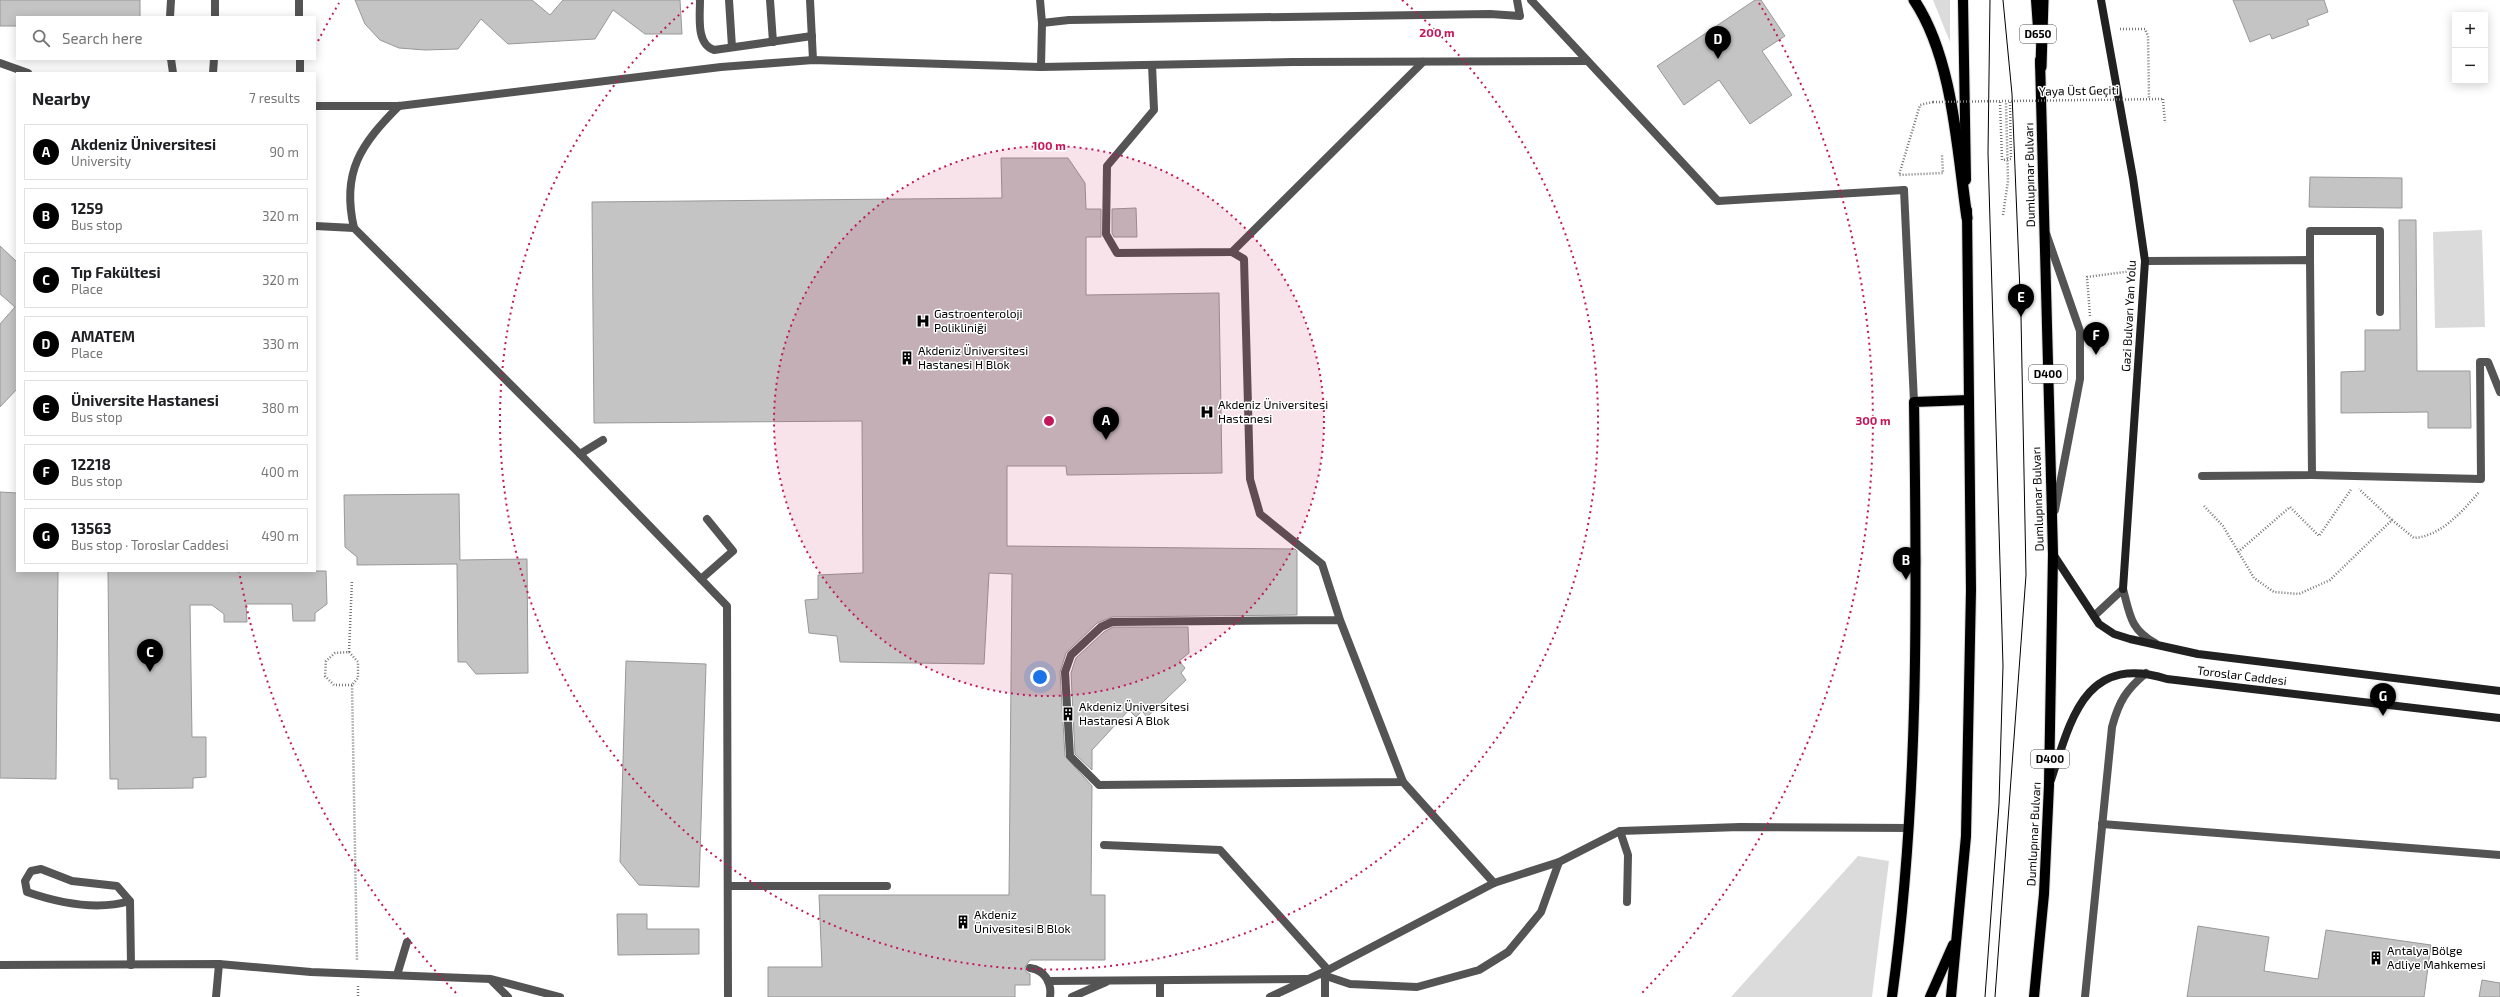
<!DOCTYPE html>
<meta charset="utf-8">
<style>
body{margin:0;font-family:"Exo 2",sans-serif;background:#f2f2f2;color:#202124}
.controls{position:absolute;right:12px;top:12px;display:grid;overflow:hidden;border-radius:0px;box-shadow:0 2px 10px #0003}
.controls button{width:36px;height:36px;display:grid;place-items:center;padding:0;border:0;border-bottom:1px solid #e0e0e0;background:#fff;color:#202124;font:20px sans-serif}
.you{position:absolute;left:1040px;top:677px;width:14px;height:14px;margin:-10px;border:3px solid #fff;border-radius:50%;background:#1a73e8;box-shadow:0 0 0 6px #1a73e833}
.badge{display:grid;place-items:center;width:26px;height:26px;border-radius:50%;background:#000;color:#fff;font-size:13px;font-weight:700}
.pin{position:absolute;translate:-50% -33px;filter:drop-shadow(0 1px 2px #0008)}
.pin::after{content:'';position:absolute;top:21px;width:14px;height:12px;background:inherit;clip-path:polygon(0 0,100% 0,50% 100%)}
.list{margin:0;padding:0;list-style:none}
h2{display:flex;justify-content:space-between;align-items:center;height:52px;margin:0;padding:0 16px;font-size:17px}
h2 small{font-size:13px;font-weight:400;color:#757577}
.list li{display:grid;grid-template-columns:26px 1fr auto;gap:12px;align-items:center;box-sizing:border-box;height:56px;margin:0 8px 8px;padding:0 8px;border:1px solid #e0e0e0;border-radius:0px}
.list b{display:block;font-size:15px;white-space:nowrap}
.list p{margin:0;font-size:13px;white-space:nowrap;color:#757577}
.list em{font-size:13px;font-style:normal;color:#757577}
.icon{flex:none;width:22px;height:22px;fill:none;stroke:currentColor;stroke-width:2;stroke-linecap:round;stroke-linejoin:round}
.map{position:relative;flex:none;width:2500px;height:997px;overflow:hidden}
.search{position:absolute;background:#fff;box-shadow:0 2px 10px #0003;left:16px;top:16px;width:300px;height:44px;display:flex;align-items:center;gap:10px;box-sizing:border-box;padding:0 14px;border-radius:0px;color:#757577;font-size:15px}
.panel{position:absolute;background:#fff;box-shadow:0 2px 10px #0003;left:16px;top:72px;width:300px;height:500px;border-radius:0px}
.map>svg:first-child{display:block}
.green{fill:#dbdbdb}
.building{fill:#c4c4c4;stroke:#989898}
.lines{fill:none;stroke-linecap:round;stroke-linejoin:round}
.primary-casing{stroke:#dbdbdb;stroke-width:12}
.trunk-casing{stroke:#dbdbdb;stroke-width:13}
.path{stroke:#767676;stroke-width:2.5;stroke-dasharray:1 2;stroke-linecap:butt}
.service{stroke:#545454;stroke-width:8}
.minor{stroke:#545454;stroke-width:8}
.tertiary{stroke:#545454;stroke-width:8}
.secondary{stroke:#212121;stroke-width:8}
.primary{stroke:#000;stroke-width:10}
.trunk{stroke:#000;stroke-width:11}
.tram{stroke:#000;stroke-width:1}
.path-bridge{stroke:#767676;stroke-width:2.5;stroke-dasharray:1 2;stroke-linecap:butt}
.ring{fill:none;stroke:#c2185b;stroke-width:2;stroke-dasharray:2 4}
.labels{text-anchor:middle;stroke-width:3;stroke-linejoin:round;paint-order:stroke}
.shield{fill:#fff;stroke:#4c4c4c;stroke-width:1}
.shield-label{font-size:11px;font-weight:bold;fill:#000}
.street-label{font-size:12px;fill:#000;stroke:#fff}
.poi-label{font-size:12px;fill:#000;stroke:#fff;text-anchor:start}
.centre{fill:#c2185b;stroke:#fff;stroke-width:2}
.ring-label{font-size:12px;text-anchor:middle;font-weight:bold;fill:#c2185b;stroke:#fff;stroke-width:3;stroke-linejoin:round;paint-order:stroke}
</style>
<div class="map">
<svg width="2500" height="997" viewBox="0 0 2500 997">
<rect width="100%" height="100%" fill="#fff"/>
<!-- green -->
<g class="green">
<polygon points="1933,0 1950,0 1950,42"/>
<polygon points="2482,230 2485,327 2435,328 2433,232"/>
<polygon points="1858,856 1889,861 1872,997 1731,997"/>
</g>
<!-- building -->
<g class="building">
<polygon points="0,0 140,0 140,17 17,17 17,26 0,26"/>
<polygon points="355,0 532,0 550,15 563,0 680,0 682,34 645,34 613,10 595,39 508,44 481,19 458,49 425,50 399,48 380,40 365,24"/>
<polygon points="1755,0 1761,0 1785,36 1762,51 1792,95 1750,124 1719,80 1684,105 1657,66"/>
<polygon points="2233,0 2324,0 2328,12 2307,20 2309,25 2272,39 2270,34 2250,42"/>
<polygon points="1001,158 1068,158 1085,183 1086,209 1101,209 1101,237 1086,237 1086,295 1219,293 1222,473 1067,475 1066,466 1007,466 1007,546 1295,549 1297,551 1297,615 1112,617 1097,623 1066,653 1060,672 1065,756 1092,786 1091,895 1105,895 1105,960 1030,960 1025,967 1026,972 1030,974 1030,985 1015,985 1015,997 768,997 768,967 822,967 819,895 1009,895 1012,574 989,573 984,664 840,662 837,636 809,633 805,600 818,599 818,575 863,573 862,421 594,423 592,202 1002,198"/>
<polygon points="2310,177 2402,178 2402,208 2309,207"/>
<polygon points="1136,208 1137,237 1114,237 1112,233 1112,209"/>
<polygon points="2399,220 2416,220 2417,371 2470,371 2471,428 2428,428 2428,412 2341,413 2341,372 2365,371 2365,330 2400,330"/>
<polygon points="0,246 17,262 17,389 0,407 0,324 15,307 0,294"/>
<polygon points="0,492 17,493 17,571 58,571 56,779 0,778"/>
<polygon points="459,494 460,560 527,559 528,673 476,674 466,662 458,662 457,564 357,565 357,557 345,547 344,495"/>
<polygon points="108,571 326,571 327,604 315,613 315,621 293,621 292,604 246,604 247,622 224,622 224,614 212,605 190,605 192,737 206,737 206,777 193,778 193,788 118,789 118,779 110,779"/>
<polygon points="1113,627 1188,627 1189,653 1179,661 1185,668 1181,673 1186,680 1147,717 1142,711 1136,717 1129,710 1092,750 1092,770 1075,754 1071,673 1076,658 1104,632"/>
<polygon points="626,661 706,664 699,887 639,885 620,862"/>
<polygon points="617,914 647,914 647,929 699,929 699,954 618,955"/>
<polygon points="2198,926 2269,937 2264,971 2318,979 2326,930 2431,945 2424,997 2187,997"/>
<polygon points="2482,980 2500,983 2500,997 2479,997"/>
</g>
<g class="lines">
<!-- primary casing -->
<g class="primary-casing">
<g id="primary">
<polyline points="1963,0 1966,180"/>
<polyline points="2036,0 2038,28"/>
<path d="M1892,997C1919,800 1917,600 1914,402L1969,400"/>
<polyline points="1930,997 1953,945"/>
<polyline points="1951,997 1966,836 1971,590 1967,210"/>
<polyline points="2034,997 2044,894 2049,785 2053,554 2040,60"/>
</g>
</g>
<!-- trunk casing -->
<g class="trunk-casing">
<g id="trunk">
<path d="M1914,0C1953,58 1957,149 1967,218"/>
<polyline points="2041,67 2043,0"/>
</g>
</g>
<!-- path -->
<g class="path">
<polyline points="2120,29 2145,29 2148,36 2149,99"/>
<polyline points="2163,99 2165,123"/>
<polyline points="1933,102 1920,105 1899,175 1943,173 1942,155"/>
<polyline points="2000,102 2002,160 2011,159 2010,102"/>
<polyline points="2003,215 2008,181 2006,102"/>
<polyline points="2090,316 2087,277 2132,271"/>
<polyline points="2204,506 2223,526 2254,578 2274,592 2299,594 2330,580 2392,520 2359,489"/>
<path d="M2392,520L2414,538C2441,536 2462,512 2479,492"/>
<polyline points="2238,552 2290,507 2319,536 2352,488"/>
<polyline points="349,652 352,580"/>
<polyline points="352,685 334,685 325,676 326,661 335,653 349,652 358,662 358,678 352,685 357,961"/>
<polyline points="358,986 358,997"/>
</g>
<!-- service -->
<g class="service">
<polyline points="299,0 299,17"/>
<path d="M700,0C700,17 696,44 714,50L812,36"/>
<polyline points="729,0 732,47"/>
<polyline points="770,0 773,42"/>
<polyline points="810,0 813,60"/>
<polyline points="1040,0 1042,23 1069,20 1490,14 1520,16 1517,0"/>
<polyline points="1531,0 1718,201 1904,190"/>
<polyline points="170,17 171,0"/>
<polyline points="215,17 215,0"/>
<polyline points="171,59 173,73"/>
<polyline points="300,59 300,73"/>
<polyline points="0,63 28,73"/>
<polyline points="1152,65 1154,110 1107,166 1106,234 1117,253 1232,252 1423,62"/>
<polyline points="1041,67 1042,23"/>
<polyline points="213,73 214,59"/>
<polyline points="315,106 399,106 721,67 813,60 1041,67 1293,62 1587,61"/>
<polyline points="315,226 354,228 580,454 727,606 728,997"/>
<path d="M354,228C341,172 361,144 399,106"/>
<polyline points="2046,233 2080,331 2080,379 2055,510"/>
<polyline points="1232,252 1244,259 1250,479 1260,514 1322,564 1340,620 1403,782 1099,785 1070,756 1065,672 1071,655 1101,627 1112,622 1340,620"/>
<polyline points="2310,260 2310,231 2380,231 2380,312"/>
<polyline points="2145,261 2310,260 2312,475 2202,476"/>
<polyline points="580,454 603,440"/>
<polyline points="2312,475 2481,479 2480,362 2488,362 2500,392"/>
<polyline points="701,579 733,551 707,519"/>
<polyline points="1403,782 1494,883"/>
<polyline points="2102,824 2500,855"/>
<polyline points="1620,831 1628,855 1627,902"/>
<polyline points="1104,845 1220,850 1328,970"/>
<polyline points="728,886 887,886"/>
<path d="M130,901C96,911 59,903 27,892L25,881L31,871L41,869L72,881L117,886L130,901L131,965"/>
<polyline points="0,965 219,964 311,972 491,979 560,997"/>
<path d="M1030,968C1045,970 1052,983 1050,997"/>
<polyline points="1320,974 1350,984 1417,987 1479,970 1508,952 1541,912 1559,862"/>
<polyline points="397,975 407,942"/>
<polyline points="491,980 508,997"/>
<polyline points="1048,981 1306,979"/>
<polyline points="1160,981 1160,997"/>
<polyline points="216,997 219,964"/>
<polyline points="1072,997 1106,982"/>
<polyline points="1270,997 1328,970 1494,883 1559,862 1620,831 1740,827 1909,828"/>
<polyline points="1325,997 1325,976"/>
</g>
<!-- minor -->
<polyline class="minor" points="1904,190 1914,402"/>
<!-- tertiary -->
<g class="tertiary">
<path d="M2094,616L2123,589C2130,615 2130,629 2155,643"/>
<path d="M2085,997L2112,727C2119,701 2126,690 2146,673"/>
</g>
<!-- secondary -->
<g class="secondary">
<polyline points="2101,0 2133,178 2145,261 2123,589"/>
<polyline points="2053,554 2099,624 2114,634 2130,639 2198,654 2500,691"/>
<path d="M2051,780C2071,719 2085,653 2167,679L2500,718"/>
</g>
<!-- primary -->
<use href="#primary" class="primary"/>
<!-- trunk -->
<use href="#trunk" class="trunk"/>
<!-- tram -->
<g class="tram">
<polyline points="1985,997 1999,804 2003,666 1988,153 1990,0"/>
<polyline points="1995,997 2026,575 2021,317 2012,94 2003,0"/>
</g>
<!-- path-bridge -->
<polyline class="path-bridge" points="1933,102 2163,99"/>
</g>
<!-- distance rings -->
<circle cx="1049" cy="421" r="275" fill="#c2185b" fill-opacity=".12"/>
<g class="ring">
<circle cx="1049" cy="421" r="275"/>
<path d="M1402 0A549 549 0 1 1 696 0"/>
<path d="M456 993A824 824 0 0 1 239 571M318 41A824 824 0 0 1 339 3M1759 3A824 824 0 0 1 1642 993"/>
</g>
<!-- icons -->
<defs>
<g id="hospital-bare" transform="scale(1.08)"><path d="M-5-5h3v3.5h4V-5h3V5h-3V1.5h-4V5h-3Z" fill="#000" stroke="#fff" stroke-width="2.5" paint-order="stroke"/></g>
<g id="building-bare" transform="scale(1.08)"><path d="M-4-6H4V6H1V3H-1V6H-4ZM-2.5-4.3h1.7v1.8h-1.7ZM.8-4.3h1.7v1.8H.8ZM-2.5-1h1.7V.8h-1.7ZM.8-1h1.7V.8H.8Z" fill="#000" stroke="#fff" stroke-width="2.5" paint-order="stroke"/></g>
</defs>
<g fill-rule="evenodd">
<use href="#hospital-bare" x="923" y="321"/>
<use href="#building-bare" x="907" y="358"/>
<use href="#hospital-bare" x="1207" y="412"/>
<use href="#building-bare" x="1068" y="714"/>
<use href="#building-bare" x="963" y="922"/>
<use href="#building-bare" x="2376" y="958"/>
</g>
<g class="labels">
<!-- shield labels -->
<g class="shield">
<rect x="2020" y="25" width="36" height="18" rx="3"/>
<rect x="2029" y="365" width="38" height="18" rx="3"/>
<rect x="2031" y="750" width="38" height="18" rx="3"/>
</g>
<g class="shield-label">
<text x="2038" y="38">D650</text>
<text x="2048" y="378">D400</text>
<text x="2050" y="763">D400</text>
</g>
<!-- street labels -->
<g class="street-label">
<text transform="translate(2079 91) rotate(-1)" y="4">Yaya Üst Geçiti</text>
<text transform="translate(2030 175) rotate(-91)" y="4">Dumlupınar Bulvarı</text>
<text transform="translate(2129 316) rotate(-87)" y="4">Gazi Bulvarı Yan Yolu</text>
<text transform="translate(2038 499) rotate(-92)" y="4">Dumlupınar Bulvarı</text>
<text transform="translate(2242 676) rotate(7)" y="4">Toroslar Caddesi</text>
<text transform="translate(2034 834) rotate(-87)" y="4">Dumlupınar Bulvarı</text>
</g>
<!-- poi labels -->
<g class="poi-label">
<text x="934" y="318">Gastroenteroloji<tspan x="934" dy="14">Polikliniği</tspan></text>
<text x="918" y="355">Akdeniz Üniversitesi<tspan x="918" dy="14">Hastanesi H Blok</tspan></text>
<text x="1218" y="409">Akdeniz Üniversitesi<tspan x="1218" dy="14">Hastanesi</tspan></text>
<text x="1079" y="711">Akdeniz Üniversitesi<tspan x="1079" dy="14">Hastanesi A Blok</tspan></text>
<text x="974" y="919">Akdeniz<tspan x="974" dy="14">Ünivesitesi B Blok</tspan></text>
<text x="2387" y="955">Antalya Bölge<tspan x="2387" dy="14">Adliye Mahkemesi</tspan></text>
</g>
</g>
<circle cx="1049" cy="421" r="6" class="centre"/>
<g class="ring-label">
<text x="1437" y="37">200 m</text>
<text x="1049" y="150">100 m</text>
<text x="1873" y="425">300 m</text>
</g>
</svg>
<div class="controls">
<button>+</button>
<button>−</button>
</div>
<div class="you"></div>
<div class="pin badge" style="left:1106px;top:440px">A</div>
<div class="pin badge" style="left:1906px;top:580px">B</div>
<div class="pin badge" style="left:150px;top:672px">C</div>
<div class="pin badge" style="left:1718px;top:59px">D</div>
<div class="pin badge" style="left:2021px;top:317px">E</div>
<div class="pin badge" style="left:2096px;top:355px">F</div>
<div class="pin badge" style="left:2383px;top:716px">G</div>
<div class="search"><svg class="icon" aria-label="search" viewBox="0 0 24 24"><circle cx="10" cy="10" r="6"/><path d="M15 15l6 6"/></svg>Search here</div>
<section class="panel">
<h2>Nearby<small>7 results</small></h2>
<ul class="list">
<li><span class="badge">A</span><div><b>Akdeniz Üniversitesi</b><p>University</p></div><em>90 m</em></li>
<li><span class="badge">B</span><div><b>1259</b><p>Bus stop</p></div><em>320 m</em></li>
<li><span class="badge">C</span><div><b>Tıp Fakültesi</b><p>Place</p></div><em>320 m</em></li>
<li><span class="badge">D</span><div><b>AMATEM</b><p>Place</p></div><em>330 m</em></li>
<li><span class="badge">E</span><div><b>Üniversite Hastanesi</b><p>Bus stop</p></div><em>380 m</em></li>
<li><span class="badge">F</span><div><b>12218</b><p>Bus stop</p></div><em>400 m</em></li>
<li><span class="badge">G</span><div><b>13563</b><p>Bus stop · Toroslar Caddesi</p></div><em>490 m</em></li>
</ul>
</section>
</div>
